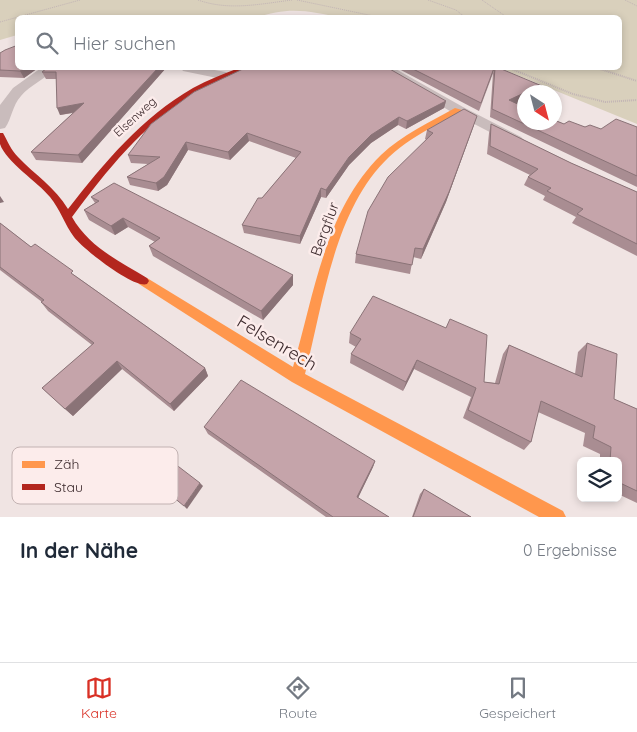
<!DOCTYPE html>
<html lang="de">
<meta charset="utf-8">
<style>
body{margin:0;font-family:Quicksand,sans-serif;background:#f6f6f7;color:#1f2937}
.controls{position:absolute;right:15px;bottom:15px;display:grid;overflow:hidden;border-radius:8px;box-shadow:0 2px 8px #0003}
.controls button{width:45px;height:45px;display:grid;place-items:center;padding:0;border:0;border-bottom:1px solid #e0e1e3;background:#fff;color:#1f2937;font:25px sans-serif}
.compass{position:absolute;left:517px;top:85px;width:45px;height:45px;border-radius:50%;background:#fff;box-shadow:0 2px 8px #0003;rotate:144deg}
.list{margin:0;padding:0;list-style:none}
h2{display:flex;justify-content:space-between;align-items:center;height:65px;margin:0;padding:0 20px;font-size:21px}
h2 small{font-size:16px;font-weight:400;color:#747a83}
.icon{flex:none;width:28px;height:28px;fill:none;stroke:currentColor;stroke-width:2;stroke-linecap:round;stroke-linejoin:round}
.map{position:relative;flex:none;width:637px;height:517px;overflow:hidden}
.search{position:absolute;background:#fff;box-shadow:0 2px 8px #0003;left:15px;right:15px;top:15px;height:55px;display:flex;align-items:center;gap:12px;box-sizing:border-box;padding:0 18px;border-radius:8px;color:#747a83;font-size:19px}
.sheet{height:145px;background:#fff}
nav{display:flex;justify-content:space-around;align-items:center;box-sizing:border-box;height:70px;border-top:1px solid #e0e1e3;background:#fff;font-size:14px;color:#747a83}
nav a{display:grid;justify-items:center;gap:2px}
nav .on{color:#d93025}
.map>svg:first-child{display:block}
.green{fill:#d9d0bc}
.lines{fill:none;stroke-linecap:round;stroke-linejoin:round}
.path-far1{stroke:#c2b4b5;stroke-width:1;stroke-dasharray:1 1;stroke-linecap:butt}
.path{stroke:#c2b4b5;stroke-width:2;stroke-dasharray:1 1;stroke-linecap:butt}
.street{fill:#c9bcbc;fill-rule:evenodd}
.slow{fill:#ff974d;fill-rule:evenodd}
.jam{fill:#b3261e;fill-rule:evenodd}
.wall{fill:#a98d92}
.shaded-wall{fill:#8a7377}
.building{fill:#c5a4aa;stroke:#8a7377}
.labels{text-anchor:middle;stroke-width:5;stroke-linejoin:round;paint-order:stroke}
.far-street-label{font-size:12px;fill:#3b292c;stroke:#fceceb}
.street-label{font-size:15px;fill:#3b292c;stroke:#fceceb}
.near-street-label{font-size:18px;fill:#3b292c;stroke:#fceceb}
.key{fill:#fceceb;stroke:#c2b2b2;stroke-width:1}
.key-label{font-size:14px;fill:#3b292c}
</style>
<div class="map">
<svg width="637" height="517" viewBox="0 0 637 517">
<rect width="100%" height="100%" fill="#f0e4e3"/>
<!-- green -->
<path class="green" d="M0,0H637V124L500,68H620V18H343C309,11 289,6 255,18H18L17,35L0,40Z"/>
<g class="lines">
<!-- path-far1 -->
<g class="path-far1">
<path d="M198,0C229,11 260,4 292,0"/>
<polyline points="297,0 383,18"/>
<polyline points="428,0 456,10 466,18"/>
<polyline points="482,0 508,18"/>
<polyline points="625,0 637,6"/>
<polyline points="0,22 80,0"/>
</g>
<!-- path -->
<g class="path">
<polyline points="509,68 573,94 605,102 637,100"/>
<polyline points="597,68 637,81"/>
</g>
<!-- street -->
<g class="street">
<path d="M41,68H55C46,79 30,85 21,96C12,106 12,118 5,128L0,129V105L13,88Z"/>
<polygon points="181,68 203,68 226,72 228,75 222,79 183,71"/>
<polygon points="380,68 394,68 463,107 521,137 524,140 521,143 511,143 453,113"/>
</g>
<!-- slow -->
<path class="slow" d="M455,108L462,110C455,116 444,121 436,125C419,134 403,144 389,157C334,209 323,304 305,374L563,511L566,517H539L292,382L139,284L137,281L139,278H147L293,367C314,295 325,210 381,155C402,135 430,122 455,108Z"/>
<!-- jam -->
<path class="jam" d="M239,68H246C231,79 208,84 192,95C142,126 107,170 72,217C89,247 119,261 147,278L149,281L147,284C134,289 83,249 74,237C65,225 60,209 50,197C38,182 6,162 0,144C0,141 0,136 0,133H3C8,142 11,150 18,157C35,175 55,187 68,209C104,163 142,117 193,88C208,80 223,74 239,68Z"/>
</g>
<!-- wall -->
<g class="wall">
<polygon points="0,53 38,68 24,78 0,77"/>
<polygon points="166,68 82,163 36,160 31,152 73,113 60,115 56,79 46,79 42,72"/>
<polygon points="209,68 227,68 222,69"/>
<polygon points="245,68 446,101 444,108 406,129 398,125 371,143 349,165 326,198 321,197 300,244 244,233 242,225 262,198 296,158 249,141 230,160 188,150 167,185 158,191 130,185 127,177 148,164 131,163 128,155"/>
<polygon points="397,68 495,68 479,111"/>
<polygon points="495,68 499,68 524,92 524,100 517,103 564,124 601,129 637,127 637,187 490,117 493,73"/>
<polygon points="491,124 571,163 637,192 637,256 572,223 576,217 543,200 545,196 524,185 528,177 530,175 487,154 489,133"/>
<polygon points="474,125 446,202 421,259 413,257 410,274 355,263 356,254 426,139 425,139 427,130"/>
<polygon points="91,197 293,275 293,285 263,320 153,256 149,246 155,242 128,227 115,235 89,220 84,210 95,203"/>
<polygon points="0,223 31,247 77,277 205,368 208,376 174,411 122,369 73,416 42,388 92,345 48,311 41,302 42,302 0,270"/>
<polygon points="350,333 484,382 495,383 503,354 509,345 575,374 578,352 587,343 614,399 637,409 637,503 618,494 618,461 600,461 600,454 583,446 585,433 538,412 531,442 524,450 463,418 471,397 414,369 403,391 350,363 351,354 356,347 349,343"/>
<polygon points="204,427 375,461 373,467 358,498 389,517 326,517 208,434"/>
<polygon points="424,489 471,517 412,517 420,494"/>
</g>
<!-- shaded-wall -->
<g class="shaded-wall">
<polygon points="25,68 38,68 24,78 20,71"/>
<polygon points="158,68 166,68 82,163 78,155"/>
<polygon points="542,86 540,92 527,92"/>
<polygon points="524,93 524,100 506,108 509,100"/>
<polygon points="446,101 444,108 406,129 407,121"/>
<polygon points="84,103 87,110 60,115 57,108"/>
<polygon points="477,116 446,202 421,259 423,249"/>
<polygon points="399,117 398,125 371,143 349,165 326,198 326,190 349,157 371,135"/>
<polygon points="247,133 249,141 230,160 228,152"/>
<polygon points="186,142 188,150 167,185 158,191 156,183"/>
<polygon points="321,188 321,197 300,244 300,236"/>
<polygon points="0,196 4,202 0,203"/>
<polygon points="123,218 128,227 115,235 111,226"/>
<polygon points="293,275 293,285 263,320 261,311"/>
<polygon points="417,360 414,369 403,391 406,382"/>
<polygon points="117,361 122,369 73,416 65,409"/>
<polygon points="205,368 208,376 174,411 170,404"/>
<polygon points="375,461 373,467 356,502 357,497"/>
<polygon points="200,483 203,486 187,509 184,506"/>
</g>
<!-- building -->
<g class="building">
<polygon points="18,45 18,68 25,68 20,71 0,70 0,53 5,50"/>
<polygon points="47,68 158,68 78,155 31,152 84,103 57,108 56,72 42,72"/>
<polygon points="245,68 388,68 446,101 407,121 399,117 371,135 349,157 326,190 321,188 300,236 242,225 258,198 262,198 301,152 247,133 228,152 186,142 164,177 156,183 127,177 160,157 128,155 151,124 194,92"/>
<polygon points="411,68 494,68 481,103"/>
<polygon points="495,68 499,68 542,86 527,92 524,92 524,93 509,100 524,107 524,122 554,122 554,120 564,124 569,121 585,127 590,125 601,129 616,119 637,127 637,176 492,109"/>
<polygon points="464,109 477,116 449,192 423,249 415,248 412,265 356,254 368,211 388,177 433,133 427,130"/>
<polygon points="491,124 571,163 637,192 637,244 577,214 583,209 547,191 551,188 528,177 538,169 490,146"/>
<polygon points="114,183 293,275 261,311 149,246 160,238 123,218 111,226 84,210 99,201 91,197"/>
<polygon points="0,223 31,247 35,244 73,271 71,273 205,368 170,404 117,361 65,409 42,388 94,343 41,302 44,300 0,267"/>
<polygon points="373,296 446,328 450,319 487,335 484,382 499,384 509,345 582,377 587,343 617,354 614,399 637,409 637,491 618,482 618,461 610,461 611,447 593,438 595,426 541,401 531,442 468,410 476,388 417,360 406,382 351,354 361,339 350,333"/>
<polygon points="241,380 375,461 357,497 389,517 333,517 204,427"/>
<polygon points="166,457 200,483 184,506 149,477"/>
<polygon points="424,489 471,517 413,517"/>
</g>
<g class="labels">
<!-- far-street labels -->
<g class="far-street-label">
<text transform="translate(135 117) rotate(-42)" y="4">Elsenweg</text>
</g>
<!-- street labels -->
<g class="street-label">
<text transform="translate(325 229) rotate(-70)" y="5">Bergflur</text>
</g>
<!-- near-street labels -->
<g class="near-street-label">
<text transform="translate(277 343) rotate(31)" y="6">Felsenrech</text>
</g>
</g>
<!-- legend -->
<rect x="12" y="447" width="166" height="57" rx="8" class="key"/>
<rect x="22" y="461" width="23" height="7" fill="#ff974d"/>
<rect x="22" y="484" width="23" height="6" fill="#b3261e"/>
<g class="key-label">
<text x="54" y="469">Zäh</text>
<text x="54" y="492">Stau</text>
</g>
</svg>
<div class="controls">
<button><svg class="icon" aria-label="layers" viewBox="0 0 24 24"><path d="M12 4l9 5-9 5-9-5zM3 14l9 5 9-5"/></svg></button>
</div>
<svg class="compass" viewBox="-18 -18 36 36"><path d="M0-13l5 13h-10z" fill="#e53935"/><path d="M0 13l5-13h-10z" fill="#747a83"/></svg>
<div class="search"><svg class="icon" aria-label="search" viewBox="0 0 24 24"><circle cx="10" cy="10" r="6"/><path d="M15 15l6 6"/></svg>Hier suchen</div>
</div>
<section class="sheet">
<h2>In der Nähe<small>0 Ergebnisse</small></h2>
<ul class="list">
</ul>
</section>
<nav>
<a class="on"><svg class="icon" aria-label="map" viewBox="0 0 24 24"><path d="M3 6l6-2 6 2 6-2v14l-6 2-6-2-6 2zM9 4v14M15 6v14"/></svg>Karte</a>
<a><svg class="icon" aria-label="directions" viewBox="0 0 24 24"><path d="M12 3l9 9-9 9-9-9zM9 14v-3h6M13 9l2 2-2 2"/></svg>Route</a>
<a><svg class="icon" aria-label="saved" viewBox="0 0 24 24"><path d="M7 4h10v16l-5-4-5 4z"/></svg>Gespeichert</a>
</nav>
